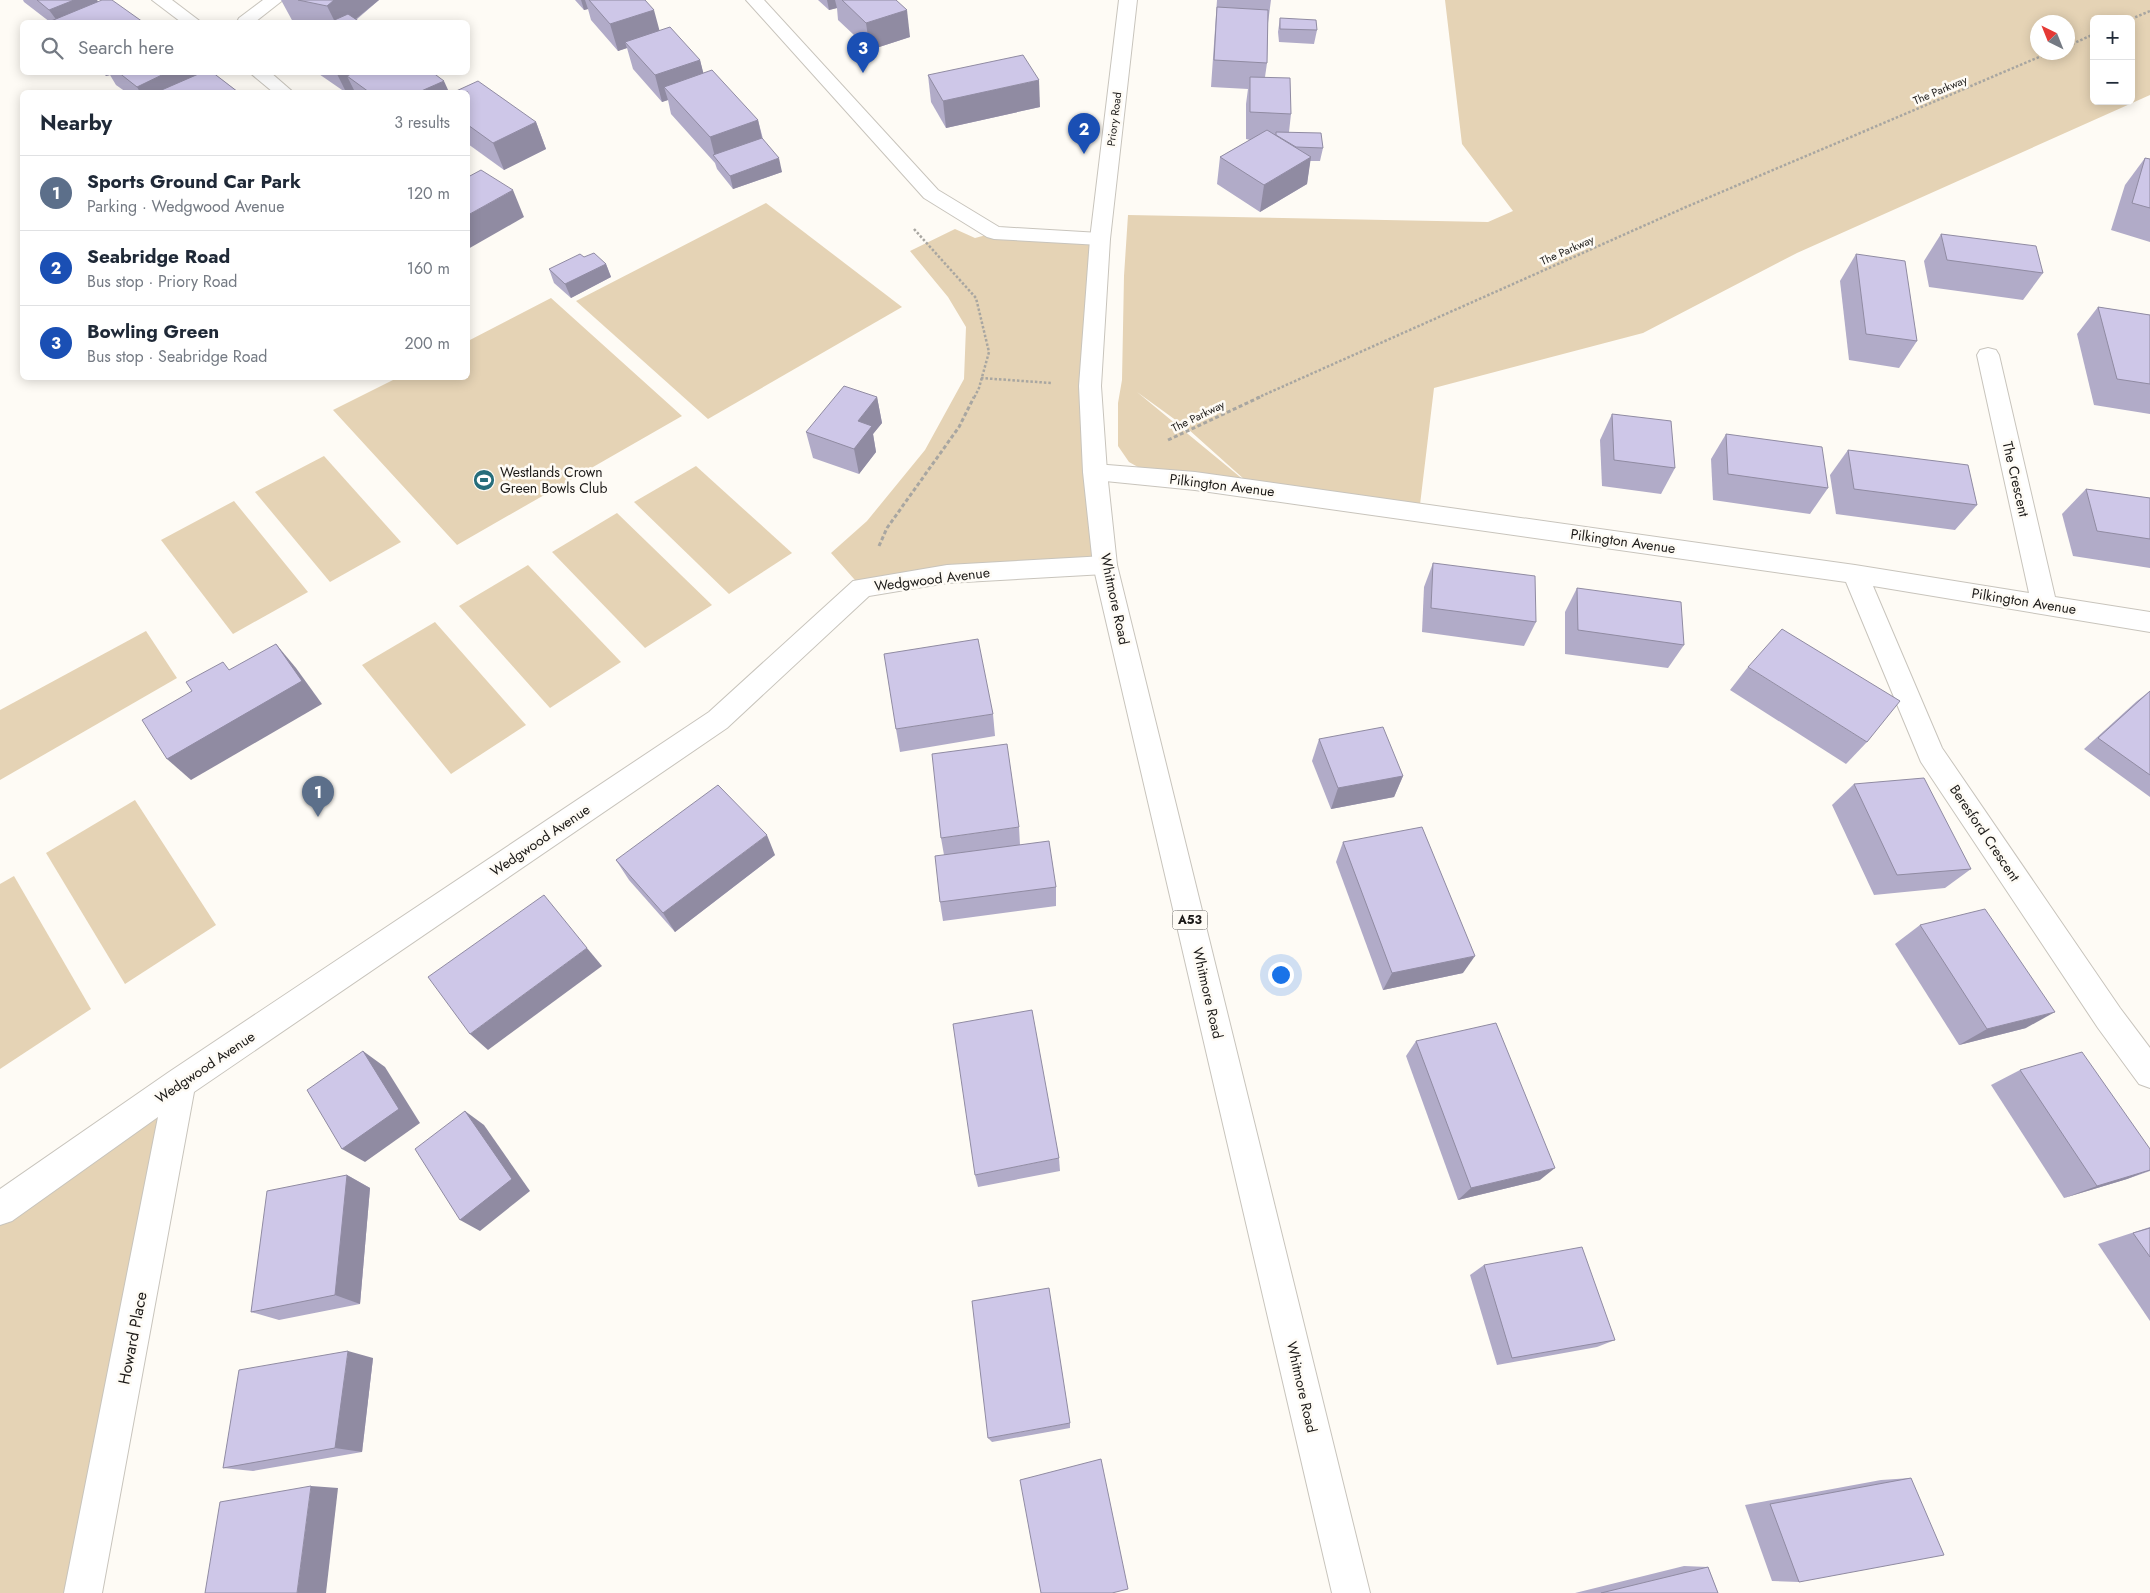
<!DOCTYPE html>
<meta charset="utf-8">
<style>
body{margin:0;font-family:Jost,sans-serif;background:#f6f6f7;color:#1f2937}
.controls{position:absolute;right:15px;top:15px;display:grid;overflow:hidden;border-radius:8px;box-shadow:0 2px 12px #0003}
.controls button{width:45px;height:45px;display:grid;place-items:center;padding:0;border:0;border-bottom:1px solid #e0e1e3;background:#fff;color:#1f2937;font:25px sans-serif}
.compass{position:absolute;left:2030px;top:15px;width:45px;height:45px;border-radius:50%;background:#fff;box-shadow:0 2px 12px #0003;rotate:317deg}
.you{position:absolute;left:1280px;top:974px;width:18px;height:18px;margin:-12px;border:4px solid #fff;border-radius:50%;background:#1a73e8;box-shadow:0 0 0 8px #1a73e833}
.badge{display:grid;place-items:center;width:32px;height:32px;border-radius:50%;background:#266d7b;color:#fff;font-size:16px;font-weight:700}
.pin{position:absolute;translate:-50% -41px;filter:drop-shadow(0 1px 2px #0008)}
.pin::after{content:'';position:absolute;top:26px;width:18px;height:15px;background:inherit;clip-path:polygon(0 0,100% 0,50% 100%)}
.list{margin:0;padding:0;list-style:none}
h2{display:flex;justify-content:space-between;align-items:center;height:65px;margin:0;padding:0 20px;font-size:21px}
h2 small{font-size:16px;font-weight:400;color:#747a83}
.list li{display:grid;grid-template-columns:32px 1fr auto;gap:15px;align-items:center;box-sizing:border-box;height:75px;padding:0 20px;border-top:1px solid #e0e1e3}
.list b{display:block;font-size:19px;white-space:nowrap}
.list p{margin:0;font-size:16px;white-space:nowrap;color:#747a83}
.list em{font-size:16px;font-style:normal;color:#747a83}
.icon{flex:none;width:28px;height:28px;fill:none;stroke:currentColor;stroke-width:2;stroke-linecap:round;stroke-linejoin:round}
.map{position:relative;flex:none;width:2150px;height:1593px;overflow:hidden}
.search{position:absolute;background:#fff;box-shadow:0 2px 12px #0003;left:20px;top:20px;width:450px;height:55px;display:flex;align-items:center;gap:12px;box-sizing:border-box;padding:0 18px;border-radius:8px;color:#747a83;font-size:19px}
.panel{position:absolute;background:#fff;box-shadow:0 2px 12px #0003;left:20px;top:90px;width:450px;height:290px;border-radius:8px}
.map>svg:first-child{display:block}
.green{fill:#e5d3b5;fill-rule:evenodd}
.lines{fill:none;stroke-linecap:round;stroke-linejoin:round}
.street-casing{stroke:#c8c4bc;stroke-width:2}
.secondary-casing{stroke:#c8c4bc;stroke-width:2}
.highway-casing{stroke:#c8c4bc;stroke-width:2}
.path-far1{stroke:#a8a6a1;stroke-width:2.5;stroke-dasharray:2.5 2;stroke-linecap:butt}
.path{stroke:#a8a6a1;stroke-width:3;stroke-dasharray:4 2.5;stroke-linecap:butt}
.street{fill:#fff;fill-rule:evenodd}
.secondary{fill:#fff;fill-rule:evenodd}
.highway{fill:#fff;fill-rule:evenodd}
.wall{fill:#b1abc8}
.shaded-wall{fill:#908ba2}
.building{fill:#cec7e8;stroke:#908ba2}
.labels{text-anchor:middle;stroke-width:5;stroke-linejoin:round;paint-order:stroke}
.far-street-label{font-size:11px;fill:#1b1917;stroke:#fefbf5}
.shield{fill:#fefbf5;stroke:#5f5d5a;stroke-width:1}
.shield-label{font-size:12px;font-weight:bold;fill:#1b1917}
.poi-label{font-size:14px;fill:#1b1917;stroke:#fefbf5;text-anchor:start}
.street-label{font-size:14px;fill:#1b1917;stroke:#fefbf5}
.near-street-label{font-size:16px;fill:#1b1917;stroke:#fefbf5}
</style>
<div class="map">
<svg width="2150" height="1593" viewBox="0 0 2150 1593">
<rect width="100%" height="100%" fill="#fefbf5"/>
<!-- green -->
<g class="green">
<path d="M1445,0H2150V95L1797,253L1643,333L1434,388L1419,513L1145,471L1129,462L1118,446V403L1122,380L1124,276L1128,215L1488,222L1513,211L1462,144ZM2094,19H2131V101H2094ZM2038,22H2068V52H2038ZM1137,392L1188,429L1245,480V481Z"/>
<polygon points="766,203 902,307 708,419 576,301"/>
<polygon points="955,229 975,238 994,233 1100,239 1095,472 1105,565 862,588 831,553 867,521 925,450 964,379 966,327 948,297 910,251"/>
<polygon points="551,298 682,416 457,545 333,410 397,378 468,378 468,341"/>
<polygon points="324,456 401,542 330,582 255,492"/>
<polygon points="696,466 792,553 729,594 634,502"/>
<polygon points="234,501 308,592 233,634 161,540"/>
<polygon points="617,513 712,605 645,648 552,552"/>
<polygon points="528,565 621,662 550,708 459,606"/>
<polygon points="435,622 526,725 451,774 362,665"/>
<polygon points="146,631 177,678 0,780 0,710"/>
<polygon points="135,800 216,925 125,984 46,853"/>
<polygon points="14,876 91,1009 0,1069 0,884"/>
<polygon points="180,1083 83,1593 0,1593 0,1209"/>
</g>
<g class="lines">
<!-- street casing -->
<g class="street-casing">
<g id="street">
<polygon points="152,0 172,0 201,22 181,22"/>
<polygon points="263,0 283,0 255,22 237,22 239,18"/>
<polygon points="249,72 270,72 293,92 273,92"/>
<polygon points="1988,348 1996,350 1999,355 2055,597 2150,612 2150,632 1873,586 1942,748 2120,1008 2150,1048 2150,1088 2139,1084 2098,1028 1921,762 1846,582 1195,490 1095,480 1087,478 1083,472 1087,466 1095,464 1195,472 1855,565 2029,593 1977,355 1980,350"/>
<polygon points="1105,556 1114,558 1117,565 1114,572 1105,574 947,583 869,596 727,728 194,1092 102,1593 64,1593 158,1117 12,1221 0,1225 0,1189 169,1072 709,712 853,581 947,565"/>
</g>
</g>
<!-- secondary casing -->
<g class="secondary-casing">
<polygon id="secondary" points="746,0 764,0 938,190 999,227 1100,233 1107,235 1110,239 1107,243 1100,245 994,239 987,237 924,198"/>
</g>
<!-- highway casing -->
<g class="highway-casing">
<polygon id="highway" points="1119,0 1137,0 1110,239 1101,386 1107,472 1117,565 1370,1593 1332,1593 1093,565 1083,472 1079,386 1090,239"/>
</g>
<!-- path-far1 -->
<g class="path-far1">
<polyline points="2131,19 2150,11"/>
<polyline points="2068,46 2094,34"/>
<polyline points="914,229 976,298 989,352 979,388 974,398"/>
<polyline points="981,378 1051,383"/>
<polyline points="1257,398 1686,207 2051,52"/>
</g>
<!-- path -->
<g class="path">
<polyline points="1168,440 1260,397"/>
<polyline points="879,546 887,528 959,427 974,397"/>
</g>
<!-- street -->
<use href="#street" class="street"/>
<!-- secondary -->
<use href="#secondary" class="secondary"/>
<!-- highway -->
<use href="#highway" class="highway"/>
</g>
<!-- wall -->
<g class="wall">
<polygon points="23,0 97,0 98,2 143,22 50,22 24,2"/>
<polygon points="281,0 379,0 356,20 360,22 293,22"/>
<polygon points="575,0 645,0 659,31 700,60 703,73 758,120 763,139 782,172 733,189 717,169 715,163 671,114 668,100 662,102 633,69 627,48 618,51 591,20 588,9 584,10"/>
<polygon points="818,0 896,0 910,37 870,50 838,20 837,8 829,10"/>
<polygon points="1217,0 1271,0 1268,23 1267,63 1265,77 1291,114 1289,132 1323,148 1320,161 1310,161 1307,184 1260,212 1217,184 1220,157 1250,140 1246,139 1246,104 1248,89 1211,87"/>
<polygon points="1280,18 1317,30 1314,44 1279,42 1278,32"/>
<polygon points="102,72 212,72 238,92 126,92 116,85 110,75 106,76"/>
<polygon points="316,72 432,72 449,92 355,92 354,90 348,92 345,92"/>
<polygon points="928,75 1040,107 946,128 931,102"/>
<polygon points="468,92 536,122 546,149 504,170 468,144"/>
<polygon points="2145,158 2150,159 2150,242 2111,230 2125,185"/>
<polygon points="1941,234 2043,273 2023,300 1929,287 1924,261"/>
<polygon points="1856,254 1917,341 1899,368 1849,360 1840,281"/>
<polygon points="584,257 606,264 611,277 571,298 554,283 549,269"/>
<polygon points="2098,307 2150,315 2150,414 2094,405 2077,334"/>
<polygon points="877,397 882,423 873,434 876,452 859,474 813,458 806,432"/>
<polygon points="1612,414 1675,468 1661,494 1602,486 1600,440"/>
<polygon points="1726,434 1828,488 1810,514 1713,500 1711,459"/>
<polygon points="1848,450 1977,505 1955,530 1836,514 1830,475"/>
<polygon points="2086,489 2150,498 2150,568 2073,556 2062,514"/>
<polygon points="1433,563 1536,622 1524,646 1422,632 1424,587"/>
<polygon points="1577,588 1684,645 1668,668 1565,654 1565,612"/>
<polygon points="1748,667 1867,742 1846,764 1730,690"/>
<polygon points="2150,691 2150,797 2084,749 2137,701"/>
<polygon points="993,714 995,736 900,752 896,729"/>
<polygon points="1319,739 1403,776 1394,797 1331,809 1312,761"/>
<polygon points="1854,784 1971,869 1945,888 1874,895 1832,805"/>
<polygon points="1019,827 1020,845 1056,887 1056,906 943,921 940,902 944,855 941,838"/>
<polygon points="1343,842 1463,973 1383,990 1336,862"/>
<polygon points="775,855 675,932 629,880 616,860"/>
<polygon points="1920,925 2026,1028 1959,1045 1895,944"/>
<polygon points="1416,1041 1540,1180 1458,1200 1406,1056"/>
<polygon points="2020,1070 2150,1149 2150,1171 2127,1179 2064,1198 1991,1085"/>
<polygon points="1059,1158 1060,1171 978,1187 975,1175"/>
<polygon points="347,1175 370,1188 360,1304 279,1320 251,1312"/>
<polygon points="2150,1227 2150,1321 2098,1244"/>
<polygon points="1484,1265 1615,1340 1597,1347 1497,1365 1470,1275"/>
<polygon points="373,1358 362,1452 253,1471 223,1468"/>
<polygon points="1070,1423 1070,1428 992,1442 988,1438"/>
<polygon points="1911,1478 1799,1582 1772,1581 1745,1505 1881,1480"/>
<polygon points="1684,1566 1708,1567 1718,1593 1575,1593"/>
</g>
<!-- shaded-wall -->
<g class="shaded-wall">
<polygon points="74,0 97,0 109,19 58,22 49,10"/>
<polygon points="334,0 379,0 352,22 335,22 327,6"/>
<polygon points="581,0 585,0 588,9 584,10"/>
<polygon points="827,0 835,0 837,8 829,10"/>
<polygon points="654,10 661,36 625,42 627,48 618,51 610,24"/>
<polygon points="907,10 910,37 870,50 866,23"/>
<polygon points="700,60 707,87 664,87 668,100 662,102 655,75"/>
<polygon points="104,72 108,72 110,75 106,76"/>
<polygon points="168,72 204,72 199,92 140,92 137,87"/>
<polygon points="336,72 391,72 347,76 354,90 348,92 346,92"/>
<polygon points="1039,80 1040,107 946,128 943,101"/>
<polygon points="444,81 449,92 419,92"/>
<polygon points="758,120 764,147 715,157 710,137"/>
<polygon points="536,122 546,149 504,170 493,143"/>
<polygon points="1311,157 1307,184 1260,212 1264,185"/>
<polygon points="779,158 782,172 733,189 730,176"/>
<polygon points="513,190 524,217 468,249 468,215"/>
<polygon points="606,264 611,277 571,298 565,284"/>
<polygon points="877,397 882,423 873,434 876,452 859,474 854,449 858,421"/>
<polygon points="276,644 296,668 322,704 191,780 167,759"/>
<polygon points="1403,776 1394,797 1331,809 1338,788"/>
<polygon points="767,835 775,855 675,932 663,913"/>
<polygon points="587,948 602,966 488,1050 470,1034"/>
<polygon points="1475,956 1463,973 1383,990 1392,973"/>
<polygon points="2055,1012 2026,1028 1959,1045 1987,1029"/>
<polygon points="363,1051 385,1067 420,1123 365,1162 342,1149"/>
<polygon points="465,1111 484,1125 530,1191 480,1231 460,1220"/>
<polygon points="1555,1168 1540,1180 1458,1200 1471,1188"/>
<polygon points="2150,1170 2127,1179 2064,1198 2097,1186"/>
<polygon points="347,1175 370,1188 360,1304 335,1295"/>
<polygon points="348,1351 373,1358 362,1452 335,1448"/>
<polygon points="311,1486 338,1488 326,1593 297,1593"/>
</g>
<!-- building -->
<g class="building">
<polygon points="37,0 74,0 49,10"/>
<polygon points="102,0 112,0 143,22 53,22 51,21"/>
<polygon points="298,0 334,0 327,6"/>
<polygon points="589,0 645,0 654,10 610,24"/>
<polygon points="842,0 896,0 907,10 866,23"/>
<polygon points="1217,7 1268,10 1267,63 1214,60"/>
<polygon points="348,14 360,22 330,22"/>
<polygon points="1280,18 1316,20 1317,30 1280,29"/>
<polygon points="670,27 700,60 655,75 625,42"/>
<polygon points="1023,55 1039,80 943,101 928,75"/>
<polygon points="712,70 758,120 710,137 664,87"/>
<polygon points="118,72 168,72 137,87"/>
<polygon points="203,72 212,72 238,92 157,92"/>
<polygon points="355,72 432,72 444,81 419,92 369,92 347,76"/>
<polygon points="1250,77 1290,78 1291,114 1250,112"/>
<polygon points="478,81 536,122 493,143 468,125 468,92 454,92"/>
<polygon points="1267,130 1311,157 1264,185 1220,157"/>
<polygon points="1276,132 1321,133 1323,148 1296,147 1276,135"/>
<polygon points="762,138 779,158 730,176 713,155"/>
<polygon points="2145,158 2150,159 2150,208 2132,203"/>
<polygon points="481,170 513,190 468,215 468,177"/>
<polygon points="1941,234 2036,246 2043,273 1947,260"/>
<polygon points="594,253 606,264 565,284 549,269 580,254 584,257"/>
<polygon points="1856,254 1905,261 1917,341 1866,334"/>
<polygon points="2098,307 2150,315 2150,384 2117,379"/>
<polygon points="844,386 877,397 858,421 872,426 854,449 806,432"/>
<polygon points="1612,414 1671,421 1675,468 1614,460"/>
<polygon points="1726,434 1822,447 1828,488 1728,474"/>
<polygon points="1848,450 1968,465 1977,505 1854,489"/>
<polygon points="2086,489 2150,498 2150,539 2097,531"/>
<polygon points="1433,563 1535,576 1536,622 1431,608"/>
<polygon points="1577,588 1681,602 1684,645 1578,630"/>
<polygon points="1782,629 1900,701 1867,742 1748,667"/>
<polygon points="978,639 993,714 896,729 884,654"/>
<polygon points="276,644 302,681 167,759 142,720 192,691 186,682 223,662 229,670"/>
<polygon points="2150,691 2150,775 2098,738"/>
<polygon points="1383,727 1403,776 1338,788 1319,739"/>
<polygon points="1007,744 1019,827 941,838 932,754"/>
<polygon points="1924,778 1971,869 1897,875 1854,784"/>
<polygon points="718,785 767,835 663,913 616,860"/>
<polygon points="1422,827 1475,956 1392,973 1343,842"/>
<polygon points="1049,841 1056,887 940,902 935,856"/>
<polygon points="544,895 587,948 470,1034 428,977"/>
<polygon points="1985,909 2055,1012 1987,1029 1920,925"/>
<polygon points="1032,1010 1059,1158 975,1175 953,1024"/>
<polygon points="1496,1023 1555,1168 1471,1188 1416,1041"/>
<polygon points="363,1051 399,1109 342,1149 307,1090"/>
<polygon points="2082,1052 2150,1149 2150,1170 2097,1186 2020,1070"/>
<polygon points="465,1111 512,1179 460,1220 415,1149"/>
<polygon points="347,1175 335,1295 251,1312 267,1191"/>
<polygon points="2150,1228 2150,1257 2133,1233"/>
<polygon points="1582,1247 1615,1340 1512,1358 1484,1265"/>
<polygon points="1049,1288 1070,1423 988,1438 972,1301"/>
<polygon points="348,1351 335,1448 223,1468 239,1370"/>
<polygon points="1101,1459 1128,1589 1112,1593 1041,1593 1020,1480"/>
<polygon points="1911,1478 1944,1555 1799,1582 1770,1504"/>
<polygon points="311,1486 297,1593 205,1593 220,1502"/>
<polygon points="1708,1567 1718,1593 1601,1593"/>
</g>
<!-- icons -->
<defs>
<g id="stadium-disc" transform="scale(1.125)"><circle r="9.5" fill="#266d7b" stroke="#fefbf5"/><path d="M0-5a6.5 5 0 1 0 0 10a6.5 5 0 1 0 0-10ZM-3.5-1.8h7v3.6h-7Z" fill="#fff"/></g>
</defs>
<g fill-rule="evenodd">
<use href="#stadium-disc" x="484" y="480"/>
</g>
<g class="labels">
<!-- far-street labels -->
<g class="far-street-label">
<text transform="translate(1940 90) rotate(-23)" y="4">The Parkway</text>
<text transform="translate(1114 119) rotate(-83)" y="4">Priory Road</text>
<text transform="translate(1567 250) rotate(-24)" y="4">The Parkway</text>
<text transform="translate(1198 416) rotate(-26)" y="4">The Parkway</text>
</g>
<!-- shield labels -->
<rect class="shield" x="1172.5" y="910.5" width="35" height="19" rx="4"/>
<g class="shield-label">
<text x="1190" y="924">A53</text>
</g>
<!-- poi labels -->
<g class="poi-label">
<text x="500" y="477">Westlands Crown<tspan x="500" dy="16">Green Bowls Club</tspan></text>
</g>
<!-- street labels -->
<g class="street-label">
<text transform="translate(2016 479) rotate(77)" y="5">The Crescent</text>
<text transform="translate(1222 485) rotate(7)" y="5">Pilkington Avenue</text>
<text transform="translate(1623 541) rotate(8)" y="5">Pilkington Avenue</text>
<text transform="translate(932 579) rotate(-7)" y="5">Wedgwood Avenue</text>
<text transform="translate(1115 599) rotate(78)" y="5">Whitmore Road</text>
<text transform="translate(2024 601) rotate(9)" y="5">Pilkington Avenue</text>
<text transform="translate(1985 833) rotate(56)" y="5">Beresford Crescent</text>
<text transform="translate(540 840) rotate(-34)" y="5">Wedgwood Avenue</text>
<text transform="translate(1208 993) rotate(77)" y="5">Whitmore Road</text>
<text transform="translate(205 1067) rotate(-34)" y="5">Wedgwood Avenue</text>
<text transform="translate(1302 1387) rotate(77)" y="5">Whitmore Road</text>
</g>
<!-- near-street labels -->
<g class="near-street-label">
<text transform="translate(132 1338) rotate(-79)" y="6">Howard Place</text>
</g>
</g>
</svg>
<div class="controls">
<button>+</button>
<button>−</button>
</div>
<svg class="compass" viewBox="-18 -18 36 36"><path d="M0-13l5 13h-10z" fill="#e53935"/><path d="M0 13l5-13h-10z" fill="#747a83"/></svg>
<div class="you"></div>
<div class="pin badge" style="left:318px;top:817px;background:#5c6f8a">1</div>
<div class="pin badge" style="left:1084px;top:154px;background:#1a4fb4">2</div>
<div class="pin badge" style="left:863px;top:73px;background:#1a4fb4">3</div>
<div class="search"><svg class="icon" aria-label="search" viewBox="0 0 24 24"><circle cx="10" cy="10" r="6"/><path d="M15 15l6 6"/></svg>Search here</div>
<section class="panel">
<h2>Nearby<small>3 results</small></h2>
<ul class="list">
<li><span class="badge" style="background:#5c6f8a">1</span><div><b>Sports Ground Car Park</b><p>Parking · Wedgwood Avenue</p></div><em>120 m</em></li>
<li><span class="badge" style="background:#1a4fb4">2</span><div><b>Seabridge Road</b><p>Bus stop · Priory Road</p></div><em>160 m</em></li>
<li><span class="badge" style="background:#1a4fb4">3</span><div><b>Bowling Green</b><p>Bus stop · Seabridge Road</p></div><em>200 m</em></li>
</ul>
</section>
</div>
